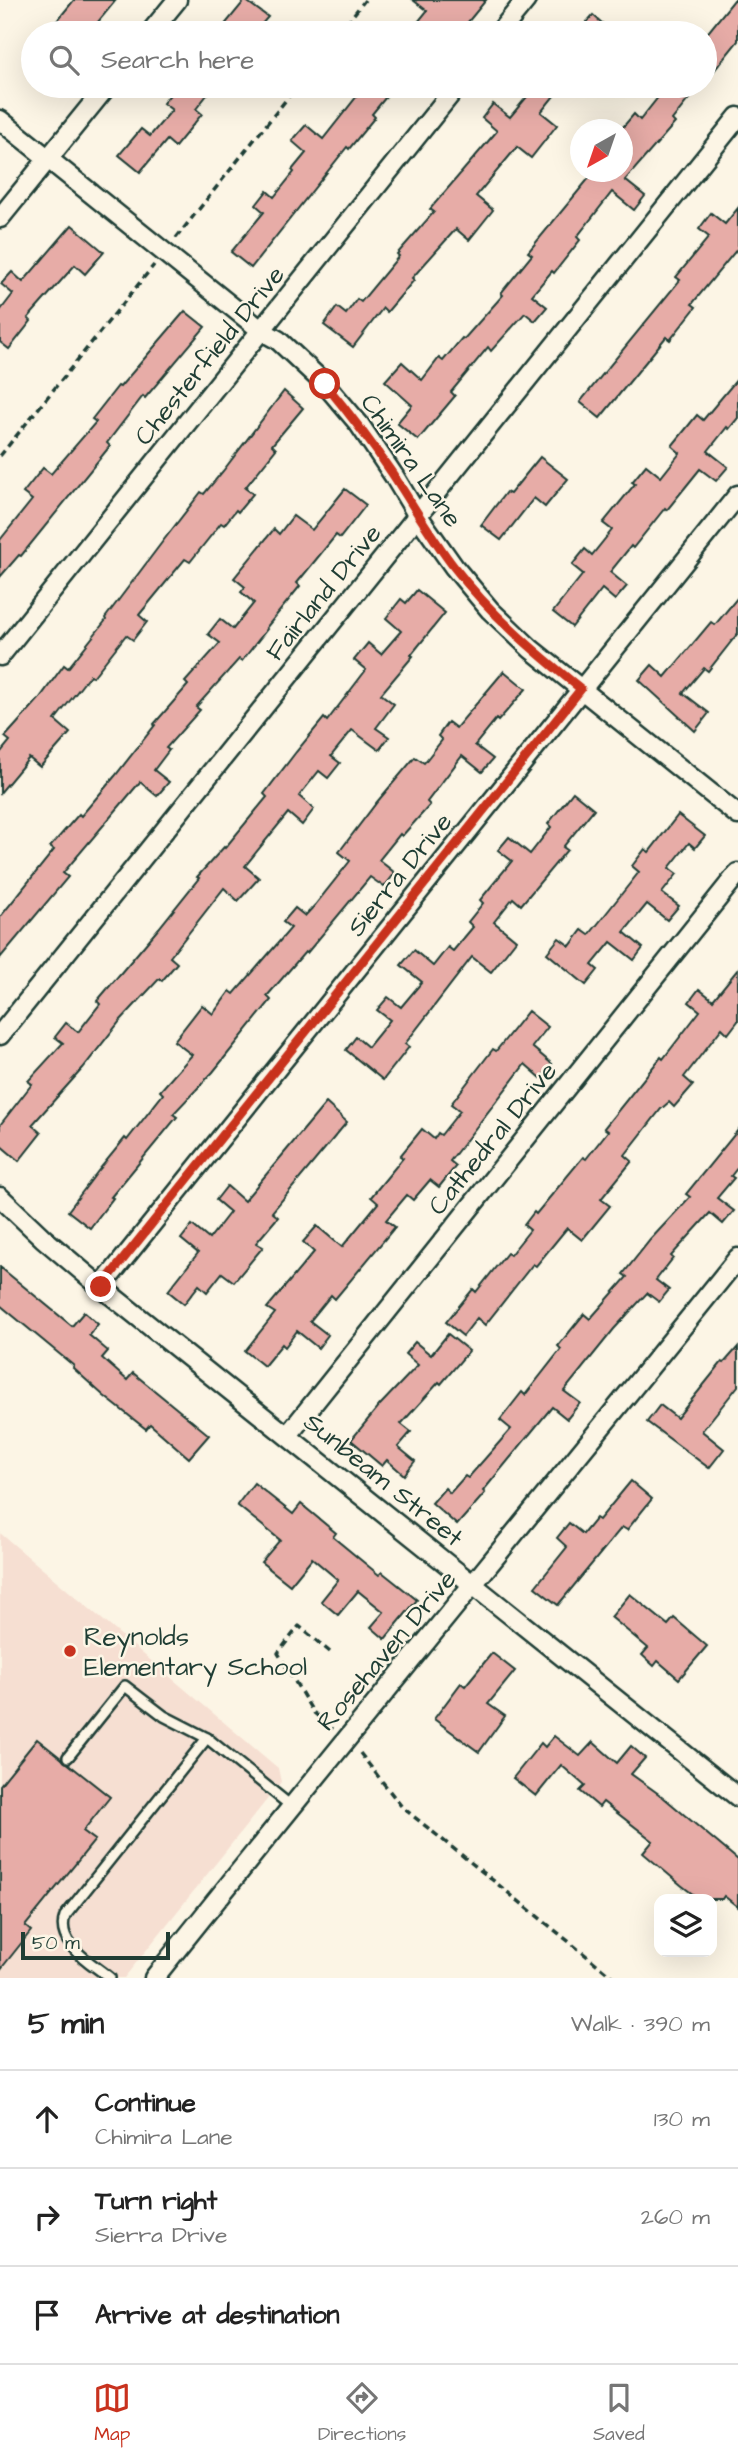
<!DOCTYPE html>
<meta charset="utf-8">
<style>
body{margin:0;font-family:"Architects Daughter",sans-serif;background:#f2f2f2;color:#222}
.controls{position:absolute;right:21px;bottom:21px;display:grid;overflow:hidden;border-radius:14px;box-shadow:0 7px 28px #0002}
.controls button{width:63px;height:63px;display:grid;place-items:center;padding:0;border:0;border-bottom:2px solid #e0e0e0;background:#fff;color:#222;font:35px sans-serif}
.compass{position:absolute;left:570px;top:119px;width:63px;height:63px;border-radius:50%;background:#fff;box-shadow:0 7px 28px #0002;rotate:220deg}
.scale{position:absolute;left:21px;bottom:18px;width:149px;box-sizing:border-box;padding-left:7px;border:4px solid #1f3d34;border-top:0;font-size:19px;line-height:24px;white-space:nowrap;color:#1f3d34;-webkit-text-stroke:5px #fcf5e5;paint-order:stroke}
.stop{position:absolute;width:21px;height:21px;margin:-16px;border:5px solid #c8321e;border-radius:50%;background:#fff}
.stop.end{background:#c8321e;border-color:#fff;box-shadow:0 2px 7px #0008}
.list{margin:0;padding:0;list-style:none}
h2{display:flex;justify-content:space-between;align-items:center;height:91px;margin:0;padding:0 28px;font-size:30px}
h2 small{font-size:23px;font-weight:400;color:#767676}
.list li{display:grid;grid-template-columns:46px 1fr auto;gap:21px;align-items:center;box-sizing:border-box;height:98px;padding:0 28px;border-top:2px solid #e0e0e0}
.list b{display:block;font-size:26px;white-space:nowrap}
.list p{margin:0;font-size:23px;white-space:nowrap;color:#767676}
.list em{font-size:23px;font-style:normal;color:#767676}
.icon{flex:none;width:38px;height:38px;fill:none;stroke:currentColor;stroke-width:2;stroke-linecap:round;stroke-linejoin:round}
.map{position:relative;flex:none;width:738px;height:1978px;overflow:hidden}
.search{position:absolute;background:#fff;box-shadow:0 7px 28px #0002;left:21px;right:21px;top:21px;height:77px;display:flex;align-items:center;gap:18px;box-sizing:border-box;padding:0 24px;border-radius:38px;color:#767676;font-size:26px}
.sheet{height:385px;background:#fff}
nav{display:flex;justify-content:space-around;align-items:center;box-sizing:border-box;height:98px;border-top:2px solid #e0e0e0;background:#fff;font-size:19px;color:#767676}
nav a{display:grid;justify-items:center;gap:4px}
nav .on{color:#c8321e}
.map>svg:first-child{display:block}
.built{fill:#f6dfd2}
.building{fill:#e7aca7;stroke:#1f3d34;stroke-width:2}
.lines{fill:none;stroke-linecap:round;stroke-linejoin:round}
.lane-casing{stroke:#1f3d34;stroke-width:14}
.street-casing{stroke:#1f3d34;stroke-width:23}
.path{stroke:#1f3d34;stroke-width:3.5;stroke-dasharray:7 5;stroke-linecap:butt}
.lane{stroke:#fcf5e5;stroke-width:9}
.street{stroke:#fcf5e5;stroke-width:18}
.route{stroke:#c8321e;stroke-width:9}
.poi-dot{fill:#c8321e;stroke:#fcf5e5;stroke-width:2.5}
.labels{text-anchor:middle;stroke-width:5;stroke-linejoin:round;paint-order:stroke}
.street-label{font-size:26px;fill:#1f3d34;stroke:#fcf5e5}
.poi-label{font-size:26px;fill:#1f3d34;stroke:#fcf5e5;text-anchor:start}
</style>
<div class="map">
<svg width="738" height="1978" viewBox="0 0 738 1978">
<rect width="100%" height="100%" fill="#fcf5e5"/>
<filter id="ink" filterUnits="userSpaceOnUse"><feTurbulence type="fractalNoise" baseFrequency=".0143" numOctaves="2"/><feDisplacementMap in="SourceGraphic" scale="14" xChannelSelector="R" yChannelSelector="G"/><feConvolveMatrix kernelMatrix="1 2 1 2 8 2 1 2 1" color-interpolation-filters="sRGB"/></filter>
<g filter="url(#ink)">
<!-- built -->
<polygon class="built" points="0,1533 278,1768 281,1782 124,1978 0,1978"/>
<!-- building -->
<g class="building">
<polygon points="74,0 116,0 89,33 47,33"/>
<polygon points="245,0 268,17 254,33 218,33"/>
<polygon points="413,0 486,0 459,33 409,33 427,11"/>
<polygon points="734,0 738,0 738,41 705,82 705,36"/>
<polygon points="593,15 613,33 577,33"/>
<polygon points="177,86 214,86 196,109 202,114 175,147 167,140 140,172 119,155 141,129 150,136 172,110 163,103"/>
<polygon points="365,86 395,86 372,114 375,117 349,149 347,147 251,268 231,252 264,212 256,205 267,191 274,197 294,172 292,170 306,153 292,141 306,125 323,139"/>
<polygon points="536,86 562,86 541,112 557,125 531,158 517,147 476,196 493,210 469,240 456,229 412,278 414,280 387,312 383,308 353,347 324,325 337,307 346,314 357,299 361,302 399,256 397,254 434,212 430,209 497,131 482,118 493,104 510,117"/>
<polygon points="667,86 699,86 672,120 675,123 625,180 645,196 634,210 612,192 577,237 580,240 554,273 552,271 532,295 547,307 535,321 525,313 491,351 488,347 451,392 455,396 418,440 397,423 412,405 385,381 402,362 422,380 439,358 443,361 462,338 464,339 503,295 501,293 532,255 528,252 594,172 622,172 622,128 634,114 640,120"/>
<polygon points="738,208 738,248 692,304 696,307 670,340 666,337 600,418 580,402 680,280 676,277 709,237 699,229 711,213 725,224"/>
<polygon points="72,225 104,252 85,274 75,265 28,318 31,321 9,349 0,342 0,311 13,294 1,284 12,272 23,282"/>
<polygon points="185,311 205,327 145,398 143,396 107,443 110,446 21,556 19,555 0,577 0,540 32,500 23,493 43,468 51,474 96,422 92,419 118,386 120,387"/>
<polygon points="738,378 738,418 729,429 727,427 708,451 728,467 716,481 700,469 667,510 665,508 633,548 631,546 610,572 627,586 615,600 602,589 572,627 553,612 583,574 572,565 585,549 592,555 612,530 603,523 635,484 632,482 646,465 661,477 680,453 672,446 697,415 703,420"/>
<polygon points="284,391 303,408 272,445 276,449 245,488 253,494 238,512 236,510 224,525 221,523 190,562 185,559 139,615 147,622 133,640 126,635 93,677 90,675 55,720 70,733 40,767 29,758 0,793 0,753 10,741 5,737 39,699 64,665 68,668 106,620 105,618 163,541 201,492 204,494 223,471"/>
<polygon points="540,457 568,479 545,507 534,498 501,540 481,525 506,492 510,494"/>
<polygon points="345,489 366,505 340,538 336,535 297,583 300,586 266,628 267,629 242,661 239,659 196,707 200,710 166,748 169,750 154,770 169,782 157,796 140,782 63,873 68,877 0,958 0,917 54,850 50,847 79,814 81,816 115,776 155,725 154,724 188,685 185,682 220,643 208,634 220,619 233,629 254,603 241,592 245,587 234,578 274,529 279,534 293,516 312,530"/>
<polygon points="417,590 445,613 411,655 413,656 381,694 394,704 376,728 389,737 379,750 352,730 331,756 340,763 328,778 319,771 299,796 314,809 302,825 288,813 245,866 259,878 238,901 224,888 170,957 177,963 162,981 159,979 120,1021 83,1068 32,1125 41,1133 19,1161 0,1145 0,1125 32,1084 28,1081 63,1043 55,1037 66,1023 78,1032 100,1004 97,1001 159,928 199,878 197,877 224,847 225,848 267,797 264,794 296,752 324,718 327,721 366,670 354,660 368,643 381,654 401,631 386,618 401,599 406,603"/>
<polygon points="738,597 738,633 708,671 704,668 683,693 709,713 695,731 639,680 652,665 665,677 711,622 715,625"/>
<polygon points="504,671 526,689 498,721 496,719 475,745 493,759 482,772 462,756 427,802 430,805 402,836 400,834 379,860 395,873 384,887 370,877 307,953 305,952 267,996 271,1000 213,1072 173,1114 177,1117 111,1197 113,1198 90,1228 68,1211 98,1171 125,1138 127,1140 163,1094 160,1091 192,1055 174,1041 202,1005 213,1014 230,991 234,994 291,928 283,922 295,908 305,916 315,905 350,861 339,852 377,802 415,757 424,763 442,740 438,736 448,722 456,728"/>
<polygon points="573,792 594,809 563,847 567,850 521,905 513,898 494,922 516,940 491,972 472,957 405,1044 409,1047 383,1080 346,1050 356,1037 368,1047 390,1020 377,1010 388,997 401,1007 422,982 401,965 414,950 433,966 448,947 453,951 473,927 468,922 483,903 480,900 512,861 498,850 509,837 530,854 551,827 548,824"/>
<polygon points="678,815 705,836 695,848 689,843 669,868 677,874 662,893 679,906 667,920 647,904 624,932 643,948 634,960 611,942 592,965 598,970 586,985 547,953 559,938 570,946 582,930 589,935 639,872 632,866 645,849 649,852"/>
<polygon points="738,969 738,1021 728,1034 722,1028 684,1077 693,1085 674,1107 669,1102 661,1109 625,1155 632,1161 601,1199 610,1206 582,1240 567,1228 536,1266 533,1264 485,1325 477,1318 463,1336 446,1322 473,1289 476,1292 507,1253 510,1255 530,1230 524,1225 534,1212 536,1214 583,1157 586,1159 608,1131 604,1128 661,1057 663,1059 700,1011 689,1002 699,989 713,1000"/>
<polygon points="528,1011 548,1027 532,1047 552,1064 541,1078 525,1064 450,1161 456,1166 439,1187 430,1180 413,1200 407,1195 386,1220 395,1227 335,1299 331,1295 310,1321 328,1335 318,1348 297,1331 285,1347 282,1344 264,1366 245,1351 275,1313 267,1308 314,1252 303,1242 317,1226 342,1247 378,1203 371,1197 403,1158 400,1156 422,1129 434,1139 438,1133 441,1135 460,1111 451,1104 493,1049 496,1051"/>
<polygon points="326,1103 347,1122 272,1212 278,1217 256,1243 263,1247 234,1282 222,1273 207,1292 199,1285 184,1304 168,1291 198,1253 181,1239 192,1225 209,1239 230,1212 216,1200 227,1186 244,1201"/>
<polygon points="738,1130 738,1167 731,1176 734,1178 717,1198 734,1211 723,1224 710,1213 671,1256 673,1258 656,1280 669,1290 659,1302 647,1293 614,1329 564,1391 580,1403 567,1419 552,1407 483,1491 485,1493 457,1525 432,1503 445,1488 450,1493 465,1476 468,1478 511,1429 500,1420 522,1392 525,1395 561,1349 558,1346 584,1314 590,1319 627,1277 623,1274 650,1240 690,1197 686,1194"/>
<polygon points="0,1267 72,1326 84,1312 98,1324 89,1335 108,1351 102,1358 127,1380 133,1373 209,1435 189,1458 150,1424 146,1429 104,1396 73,1368 74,1366 0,1305"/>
<polygon points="448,1334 469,1351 441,1384 439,1382 401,1424 411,1432 398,1447 415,1461 404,1475 387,1460 382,1466 351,1440 379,1406 418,1365 405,1354 415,1342 431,1355"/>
<polygon points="738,1347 738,1386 702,1431 724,1449 709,1468 647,1422 660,1405 677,1418 722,1362 724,1363"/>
<polygon points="631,1481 652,1499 627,1530 622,1527 558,1605 535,1587 567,1547 557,1538 569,1523 583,1534 596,1518 599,1520"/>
<polygon points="254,1483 293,1514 301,1504 336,1533 333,1537 379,1575 382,1572 417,1600 385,1639 371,1627 384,1612 358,1591 338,1615 321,1601 338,1580 312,1558 290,1585 261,1562 280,1540 237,1505"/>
<polygon points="630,1594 668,1625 674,1618 707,1646 679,1679 658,1661 654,1666 642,1655 648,1648 611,1617"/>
<polygon points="492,1653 515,1671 488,1704 505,1716 479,1752 434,1719 461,1683 465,1686"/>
<polygon points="554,1736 580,1756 593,1742 617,1763 631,1746 645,1758 631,1774 663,1797 738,1860 738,1907 724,1896 722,1899 699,1899 681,1885 643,1853 653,1841 603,1802 599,1807 580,1791 585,1786 561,1765 536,1796 513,1778 541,1743 545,1747"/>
<polygon points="37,1739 110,1797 83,1831 95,1840 25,1926 31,1931 0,1970 0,1785"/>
</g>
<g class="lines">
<!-- lane casing -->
<g class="lane-casing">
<g id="lane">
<polyline points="68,1757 125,1686 164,1716 207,1738 291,1806"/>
<path d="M110,1978C92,1963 55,1944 65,1916L207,1738"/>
</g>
</g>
<!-- street casing -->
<g class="street-casing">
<g id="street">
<polyline points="150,33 177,0"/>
<polyline points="499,33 526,0"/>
<polyline points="0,120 262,331 278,340 325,384 359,424 394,476 418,516 454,567 490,610 531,649 738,815"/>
<polyline points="0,218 107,86"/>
<polyline points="0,656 457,86"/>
<polyline points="0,1035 738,117"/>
<polyline points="0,1197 43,1238 101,1287 738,1797"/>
<polyline points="101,1287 738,495"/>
<polyline points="288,1435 738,873"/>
<path d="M154,1978C347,1736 544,1499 738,1258"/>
</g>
</g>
<!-- path -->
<g class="path">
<polyline points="339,33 365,0"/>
<polyline points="176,238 297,86"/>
<polyline points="0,456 154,265"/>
<polyline points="330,1652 299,1626 278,1653 313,1712 333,1729"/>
<polyline points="360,1753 402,1807 614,1978"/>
</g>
<!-- lane -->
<use href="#lane" class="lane"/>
<!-- street -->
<use href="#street" class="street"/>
</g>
</g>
<g class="lines" filter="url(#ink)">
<!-- route -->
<path class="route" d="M101,1287L581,689C535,652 490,614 454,567C431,537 413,505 392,473C371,442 349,413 325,384"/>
</g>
<!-- markers -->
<circle class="poi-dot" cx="70" cy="1651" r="7"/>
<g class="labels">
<!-- street labels -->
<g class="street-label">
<text transform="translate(209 355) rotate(-51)" y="9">Chesterfield Drive</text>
<text transform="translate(412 460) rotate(55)" y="9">Chimira Lane</text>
<text transform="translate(323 592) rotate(-51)" y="9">Fairland Drive</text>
<text transform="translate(399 874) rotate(-51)" y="9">Sierra Drive</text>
<text transform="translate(492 1138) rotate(-51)" y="9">Cathedral Drive</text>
<text transform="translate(384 1479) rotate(39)" y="9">Sunbeam Street</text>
<text transform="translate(386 1650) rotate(-50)" y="9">Rosehaven Drive</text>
</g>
<!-- poi labels -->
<g class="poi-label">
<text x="84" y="1645">Reynolds<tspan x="84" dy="30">Elementary School</tspan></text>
</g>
</g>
</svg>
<div class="controls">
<button><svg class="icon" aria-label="layers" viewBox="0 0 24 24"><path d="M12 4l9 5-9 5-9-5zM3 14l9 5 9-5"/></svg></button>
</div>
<svg class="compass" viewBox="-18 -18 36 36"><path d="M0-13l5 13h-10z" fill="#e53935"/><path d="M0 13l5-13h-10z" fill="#767676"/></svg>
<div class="scale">50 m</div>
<div class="stop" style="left:325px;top:384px"></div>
<div class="stop end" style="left:101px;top:1287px"></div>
<div class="search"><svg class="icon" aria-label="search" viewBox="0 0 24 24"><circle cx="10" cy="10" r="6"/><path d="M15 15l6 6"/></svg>Search here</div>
</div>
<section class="sheet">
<h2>5 min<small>Walk · 390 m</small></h2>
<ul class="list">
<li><svg class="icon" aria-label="ahead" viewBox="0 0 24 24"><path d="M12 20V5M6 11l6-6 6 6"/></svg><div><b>Continue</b><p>Chimira Lane</p></div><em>130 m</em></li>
<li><svg class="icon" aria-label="right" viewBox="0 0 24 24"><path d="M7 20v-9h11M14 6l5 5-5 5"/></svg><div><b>Turn right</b><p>Sierra Drive</p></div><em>260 m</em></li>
<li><svg class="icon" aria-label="arrive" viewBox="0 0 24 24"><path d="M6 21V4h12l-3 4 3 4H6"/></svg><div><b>Arrive at destination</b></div></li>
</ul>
</section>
<nav>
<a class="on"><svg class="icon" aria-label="map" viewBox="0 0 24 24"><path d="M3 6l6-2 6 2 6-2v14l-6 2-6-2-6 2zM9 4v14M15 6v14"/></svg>Map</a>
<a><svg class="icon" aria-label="directions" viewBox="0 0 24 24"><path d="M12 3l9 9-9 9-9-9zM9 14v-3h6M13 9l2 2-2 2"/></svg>Directions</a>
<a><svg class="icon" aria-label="saved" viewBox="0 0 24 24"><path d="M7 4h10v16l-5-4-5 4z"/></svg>Saved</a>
</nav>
